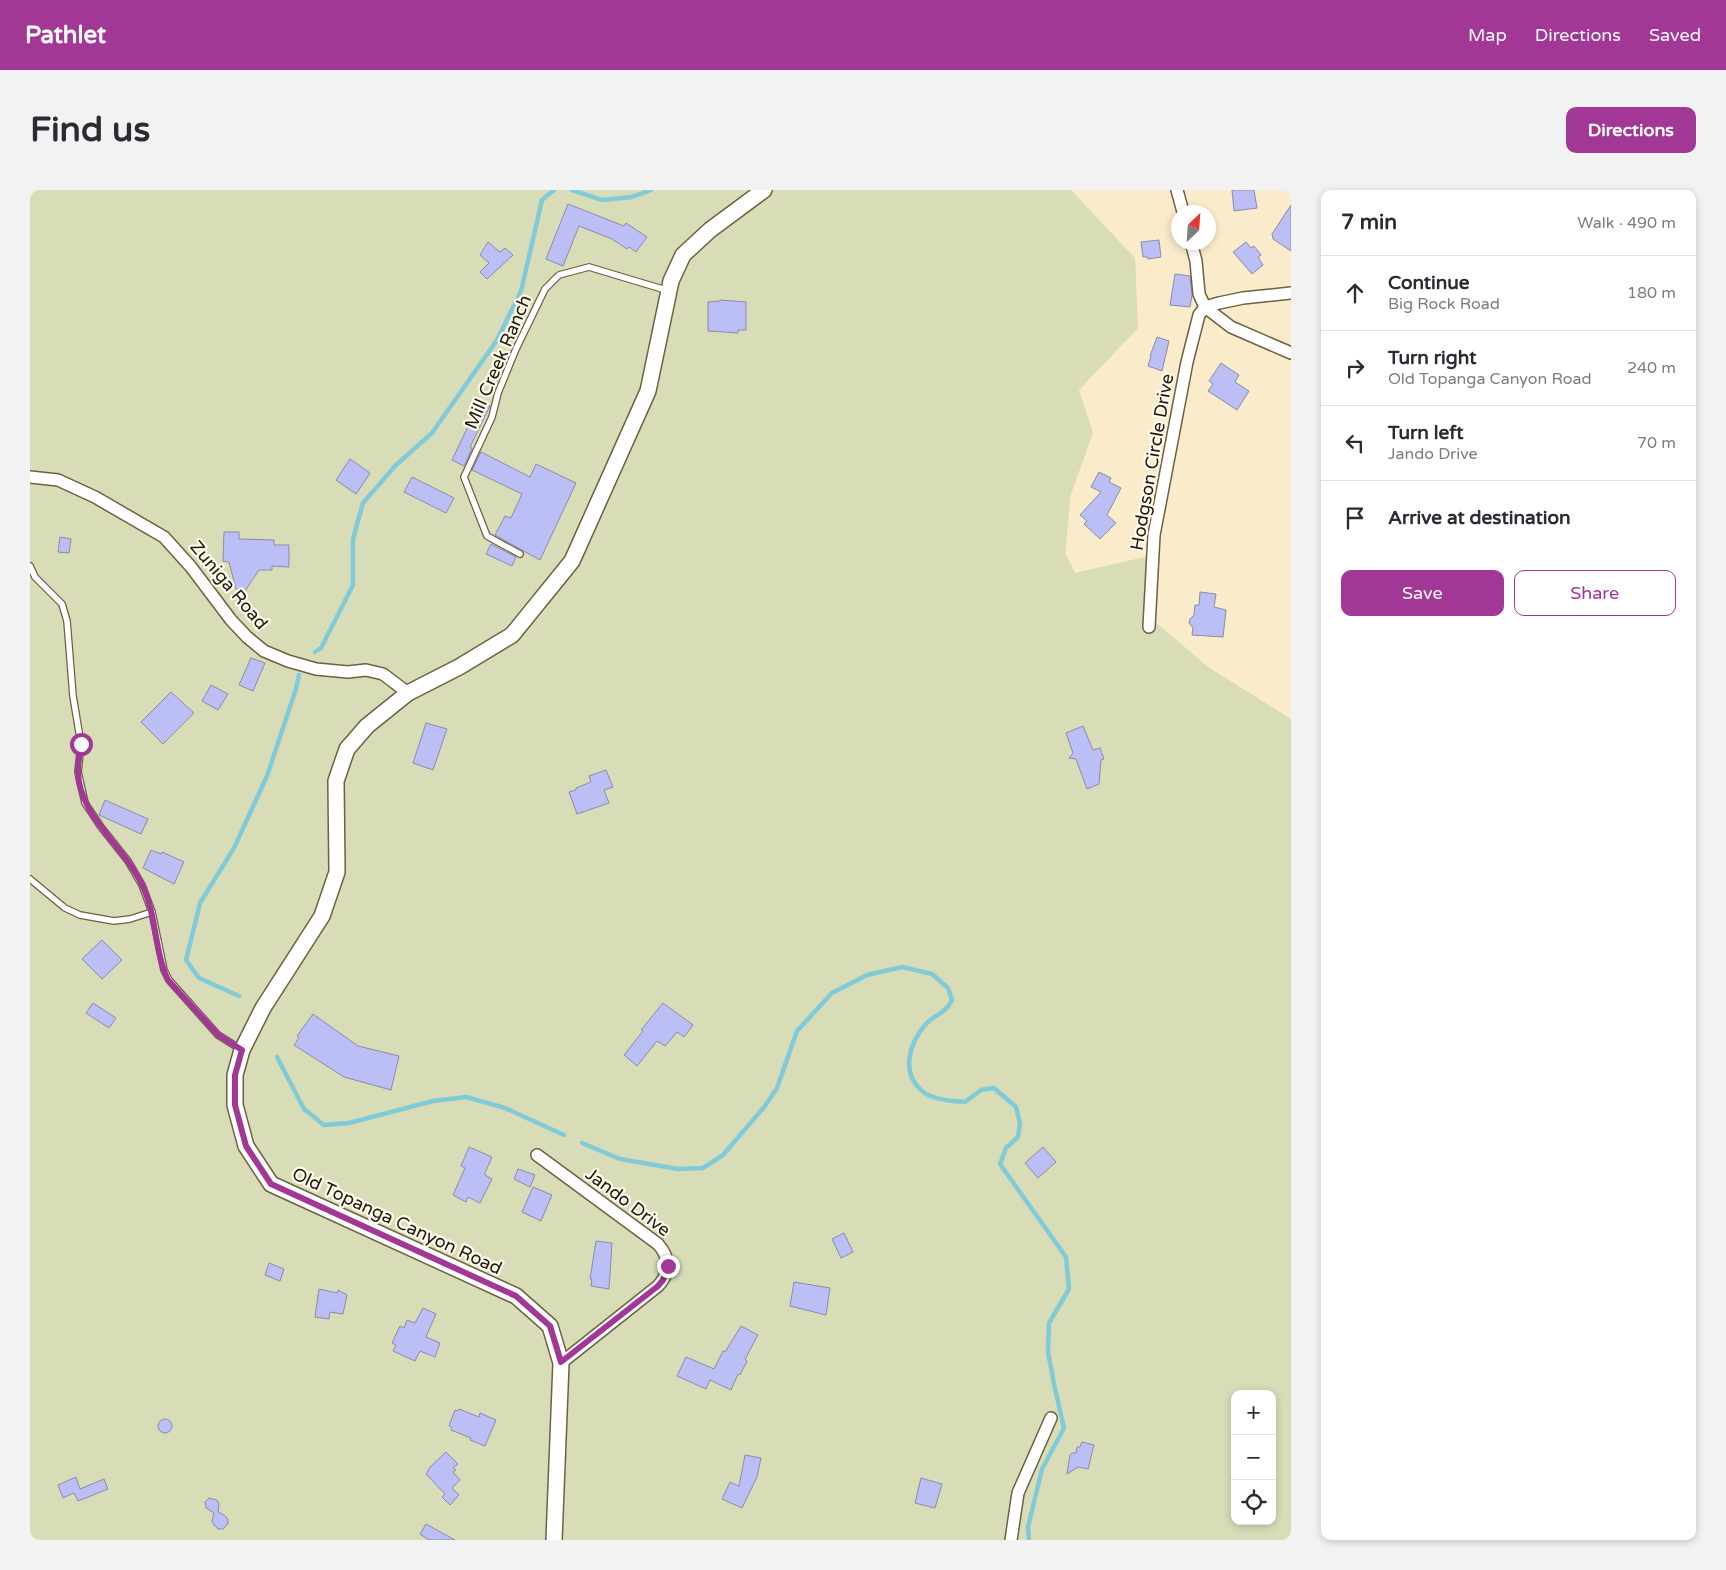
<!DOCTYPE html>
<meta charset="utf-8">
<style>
body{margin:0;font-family:"Varela Round",sans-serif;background:#f2f2f3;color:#2b2b33}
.controls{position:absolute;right:15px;bottom:15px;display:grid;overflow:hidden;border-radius:10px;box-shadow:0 2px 8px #0003}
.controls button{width:45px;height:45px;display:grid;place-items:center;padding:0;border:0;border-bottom:1px solid #e1e1e2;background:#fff;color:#2b2b33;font:25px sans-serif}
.compass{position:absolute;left:1141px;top:15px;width:45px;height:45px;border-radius:50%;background:#fff;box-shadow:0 2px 8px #0003;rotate:25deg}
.stop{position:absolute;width:15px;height:15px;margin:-11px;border:4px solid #a33796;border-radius:50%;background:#fff}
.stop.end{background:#a33796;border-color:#fff;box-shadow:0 1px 5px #0008}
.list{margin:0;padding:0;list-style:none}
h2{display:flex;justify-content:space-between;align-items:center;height:65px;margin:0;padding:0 20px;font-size:21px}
h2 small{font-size:16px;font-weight:400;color:#7c7c81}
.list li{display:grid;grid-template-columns:32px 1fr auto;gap:15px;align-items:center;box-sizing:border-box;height:75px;padding:0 20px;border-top:1px solid #e1e1e2}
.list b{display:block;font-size:19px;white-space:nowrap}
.list p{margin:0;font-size:16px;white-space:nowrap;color:#7c7c81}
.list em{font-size:16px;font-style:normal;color:#7c7c81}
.actions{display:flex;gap:10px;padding:15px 20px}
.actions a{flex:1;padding:11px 0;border:1px solid #a33796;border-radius:10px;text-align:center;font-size:18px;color:#a33796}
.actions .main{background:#a33796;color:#fff}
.icon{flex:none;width:28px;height:28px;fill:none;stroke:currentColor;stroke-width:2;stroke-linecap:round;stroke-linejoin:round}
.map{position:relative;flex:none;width:1261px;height:1350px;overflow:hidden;border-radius:10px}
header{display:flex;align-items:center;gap:30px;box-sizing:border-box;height:70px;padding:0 25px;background:#a33796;color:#fff}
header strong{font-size:24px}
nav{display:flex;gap:28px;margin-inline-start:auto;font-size:18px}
.intro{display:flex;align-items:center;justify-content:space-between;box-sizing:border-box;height:120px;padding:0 30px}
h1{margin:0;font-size:35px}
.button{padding:12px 22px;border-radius:10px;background:#a33796;color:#fff;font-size:18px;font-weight:700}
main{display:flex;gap:30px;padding:0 30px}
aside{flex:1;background:#fff;border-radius:10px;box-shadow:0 2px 8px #0003}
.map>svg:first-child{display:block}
.green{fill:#d8dcb7;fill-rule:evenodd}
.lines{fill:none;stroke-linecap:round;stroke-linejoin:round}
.stream{stroke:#81cbd8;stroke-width:4.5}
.building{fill:#bcbff5;stroke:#898ba9}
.lane-casing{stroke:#6e6043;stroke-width:8}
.street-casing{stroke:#6e6043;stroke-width:14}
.secondary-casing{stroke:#6e6043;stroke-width:18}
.lane{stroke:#fff;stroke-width:5.5}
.street{stroke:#fff;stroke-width:11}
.secondary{stroke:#fff;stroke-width:15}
.route{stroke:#a33796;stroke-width:6}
.labels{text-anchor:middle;stroke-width:4.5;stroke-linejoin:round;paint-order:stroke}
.street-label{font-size:18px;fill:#1e190d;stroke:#fff9ec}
</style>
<header>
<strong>Pathlet</strong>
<nav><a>Map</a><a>Directions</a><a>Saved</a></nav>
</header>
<div class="intro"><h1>Find us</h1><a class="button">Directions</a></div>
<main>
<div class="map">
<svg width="1261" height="1350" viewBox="0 0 1261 1350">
<rect width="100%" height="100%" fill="#faebca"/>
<!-- green -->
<path class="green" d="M0,0H1041L1105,68L1108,138L1049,200L1063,243L1041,304L1035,363L1045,383L1119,366L1123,430L1178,477L1261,529V1350H0ZM1205,1204H1242V1331H1205Z"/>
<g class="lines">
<!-- stream -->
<g class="stream">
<polyline points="542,0 572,10 602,7 621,0"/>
<polyline points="285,462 291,458 323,395 323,349 333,313 366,275 402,243 467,150 491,101 512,10 524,0"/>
<polyline points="209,806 169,788 156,770 170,713 204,658 237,586 266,499 269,485"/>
<polyline points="247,867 274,919 294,935 319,933 403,911 436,907 475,918 534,945"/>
<path d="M552,953L590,969L648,979L673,978L693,965L735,916L747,898L767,841L802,803L837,785L872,777L902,784L918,798L922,810C915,825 904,824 895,835C879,854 871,882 891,900C901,910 922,911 935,912L951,900L964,898L986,917L990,933L988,947L976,958L970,974L1036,1067L1039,1099L1019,1133L1018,1162L1024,1194L1034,1238L1012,1279L998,1337L999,1350"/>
</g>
</g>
<!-- building -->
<g class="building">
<polygon points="1202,0 1224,0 1227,18 1204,21"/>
<polygon points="538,14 594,36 596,33 617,47 606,62 599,57 597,59 582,49 549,36 533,76 516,69"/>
<polygon points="1261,15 1261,61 1243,49 1242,44"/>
<polygon points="1129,50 1131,67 1118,69 1117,67 1113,67 1111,52"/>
<polygon points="458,52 470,62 475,58 483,65 457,89 450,82 459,73 450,65"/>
<polygon points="1216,52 1221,58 1224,56 1231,65 1228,67 1233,75 1222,84 1203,62"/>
<polygon points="1145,84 1160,86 1162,105 1160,117 1140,115"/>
<polygon points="690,110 716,112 716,140 708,140 708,143 678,141 678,112 690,111"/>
<polygon points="1127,147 1139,151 1132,181 1118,176 1121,166 1120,166"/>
<polygon points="1191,173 1209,185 1205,192 1219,201 1207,220 1178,201 1183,194 1179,191"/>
<polygon points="450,211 460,216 440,257 442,258 434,276 422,270"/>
<polygon points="451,262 500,287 506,274 546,293 510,370 465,345 475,326 481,328 492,304 442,280"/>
<polygon points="320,269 340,283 326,304 306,290"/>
<polygon points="1069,282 1081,288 1079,292 1091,298 1077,325 1086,333 1070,349 1054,334 1057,331 1050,325 1071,302 1061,297"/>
<polygon points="382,287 424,308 416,323 374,302"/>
<polygon points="194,342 209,342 209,349 244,350 244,355 259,355 259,377 242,376 242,380 229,380 213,404 206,399 199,372 193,371"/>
<polygon points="30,347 41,349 39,363 28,362"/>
<polygon points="461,354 486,367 482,376 456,364"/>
<polygon points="1170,402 1186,404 1184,417 1196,420 1193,447 1162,445 1163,438 1159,433 1160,429 1164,425 1165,415 1169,415"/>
<polygon points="221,468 235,473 223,501 209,495"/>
<polygon points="181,495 198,504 188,520 172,511"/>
<polygon points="141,502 164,523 133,554 111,532"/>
<polygon points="396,533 417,539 403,580 383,573"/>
<polygon points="1053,536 1063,560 1070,558 1074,569 1071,570 1069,594 1057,599 1046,569 1039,568 1043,563 1036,543"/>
<polygon points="576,580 583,597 574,600 579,613 547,624 539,602 546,600 546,598 561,592 559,586"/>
<polygon points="75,610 118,629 111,644 69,625"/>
<polygon points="121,660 131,664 132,662 154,672 144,694 113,678"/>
<polygon points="72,750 92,770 72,789 52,769"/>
<polygon points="63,813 86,828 79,838 56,823"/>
<polygon points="633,813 663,835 654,847 647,842 635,856 627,851 607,876 594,865 613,841 611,840"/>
<polygon points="283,824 328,856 369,866 361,900 314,887 264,855 269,848 267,846"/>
<polygon points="439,957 462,967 455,983 455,985 462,989 450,1013 438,1007 436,1012 423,1005 435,978 431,976"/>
<polygon points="1013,957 1026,972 1008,988 995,973"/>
<polygon points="488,979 505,985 500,997 484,989"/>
<polygon points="503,997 522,1005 511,1031 492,1022"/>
<polygon points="814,1043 823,1062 811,1068 802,1049"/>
<polygon points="566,1051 582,1053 579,1099 561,1096 562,1089 560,1089"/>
<polygon points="239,1073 254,1079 250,1091 235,1085"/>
<polygon points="764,1092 800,1098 796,1125 760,1116"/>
<polygon points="289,1099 307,1103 308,1100 317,1105 313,1124 300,1122 299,1129 285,1127"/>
<polygon points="393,1118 406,1124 396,1147 410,1153 405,1167 390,1161 385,1171 363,1161 366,1155 362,1153 370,1136 374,1138 377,1130 385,1133"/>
<polygon points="711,1136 728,1145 715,1169 717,1171 710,1185 708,1184 701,1200 680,1190 676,1199 647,1186 656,1167 684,1179 693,1161 695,1162"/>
<polygon points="429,1219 449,1227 450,1223 466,1230 455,1256 440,1250 441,1248 421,1240 422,1238 419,1236 425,1220 428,1221"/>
<circle cx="135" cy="1236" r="7"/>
<polygon points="1052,1252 1064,1255 1058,1279 1048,1277 1037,1284 1040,1265 1042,1263 1046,1263 1047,1257 1050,1257"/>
<polygon points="416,1262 428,1274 423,1278 426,1280 423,1282 430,1290 422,1298 429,1305 420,1315 412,1307 415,1304 396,1284 400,1277"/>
<polygon points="715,1265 731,1268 727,1287 712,1318 692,1309 700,1292 709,1296"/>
<polygon points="46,1287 50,1299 74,1289 78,1299 48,1311 44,1303 33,1308 28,1295"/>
<polygon points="891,1288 912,1294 905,1318 885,1313"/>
<polygon points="179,1308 187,1310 189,1314 188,1322 194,1325 198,1329 198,1334 193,1339 188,1339 184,1335 182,1331 184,1323 176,1318 175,1312"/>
<polygon points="396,1334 425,1350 399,1350 390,1344"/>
</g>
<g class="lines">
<!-- lane casing -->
<g class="lane-casing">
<g id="lane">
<polyline points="490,364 457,346 434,287 462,227 468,203 486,159 515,99 529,85 559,77 639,101"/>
<polyline points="0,376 5,387 32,414 37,431 43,506 51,554 48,582 55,613 71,637 98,671 112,695 122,722 134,780 139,790 188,845 212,860"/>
<polyline points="0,689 35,718 50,725 84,731 100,729 122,722"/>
</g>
</g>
<!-- street casing -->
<g class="street-casing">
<g id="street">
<polyline points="1147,0 1153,22"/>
<polyline points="1161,52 1166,71 1169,104 1175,117 1201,137 1261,163"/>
<polyline points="0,287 28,290 65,307 134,347 161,377 201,430 217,447 234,461 258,471 286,479 318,482 336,480 353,484 378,503"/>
<polyline points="1119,437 1124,345 1157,172 1169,125 1175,117 1189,113 1213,108 1261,103"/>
<path d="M507,965L628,1054C640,1068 641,1082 628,1096L531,1173"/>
<polyline points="981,1350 988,1303 1021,1228"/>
</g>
</g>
<!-- secondary casing -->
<g class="secondary-casing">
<polyline id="secondary" points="524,1350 531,1173 520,1136 486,1106 241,994 216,956 205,915 205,885 212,860 233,818 292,726 307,682 306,591 317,559 337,536 378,503 429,477 482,445 542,371 618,201 641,91 653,65 680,40 734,0"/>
</g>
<!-- lane -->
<use href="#lane" class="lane"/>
<!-- street -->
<use href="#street" class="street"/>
<!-- secondary -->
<use href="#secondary" class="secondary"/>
</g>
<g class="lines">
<!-- route -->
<path class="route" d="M51,554C50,563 48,572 48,581C48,625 95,657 112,695C127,725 124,761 138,790L188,845L212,860L205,885V915L216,956L241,994L486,1106L520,1136L531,1172L628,1096L633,1090L638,1076"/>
</g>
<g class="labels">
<!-- street labels -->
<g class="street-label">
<text transform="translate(468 172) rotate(-67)" y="6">Mill Creek Ranch</text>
<text transform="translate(1122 272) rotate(-80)" y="6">Hodgson Circle Drive</text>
<text transform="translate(199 395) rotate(50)" y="6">Zuniga Road</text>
<text transform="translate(598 1012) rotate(37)" y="6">Jando Drive</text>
<text transform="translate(367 1031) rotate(25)" y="6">Old Topanga Canyon Road</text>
</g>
</g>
</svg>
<div class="controls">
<button>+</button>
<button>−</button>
<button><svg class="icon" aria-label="locate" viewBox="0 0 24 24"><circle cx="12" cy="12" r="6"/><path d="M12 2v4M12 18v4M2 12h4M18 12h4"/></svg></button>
</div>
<svg class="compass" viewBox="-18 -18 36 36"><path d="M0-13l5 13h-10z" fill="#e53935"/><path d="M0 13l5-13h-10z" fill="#7c7c81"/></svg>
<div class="stop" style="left:51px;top:554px"></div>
<div class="stop end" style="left:638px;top:1076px"></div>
</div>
<aside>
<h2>7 min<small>Walk · 490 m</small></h2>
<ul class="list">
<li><svg class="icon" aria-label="ahead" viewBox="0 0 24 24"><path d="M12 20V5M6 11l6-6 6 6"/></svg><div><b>Continue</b><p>Big Rock Road</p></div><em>180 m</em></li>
<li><svg class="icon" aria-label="right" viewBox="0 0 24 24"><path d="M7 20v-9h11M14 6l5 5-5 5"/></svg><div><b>Turn right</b><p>Old Topanga Canyon Road</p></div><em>240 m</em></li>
<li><svg class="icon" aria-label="left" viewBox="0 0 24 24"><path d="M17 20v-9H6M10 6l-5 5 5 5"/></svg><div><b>Turn left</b><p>Jando Drive</p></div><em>70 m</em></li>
<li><svg class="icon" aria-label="arrive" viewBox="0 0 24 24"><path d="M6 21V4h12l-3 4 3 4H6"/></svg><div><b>Arrive at destination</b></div></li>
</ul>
<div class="actions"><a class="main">Save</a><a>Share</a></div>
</aside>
</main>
